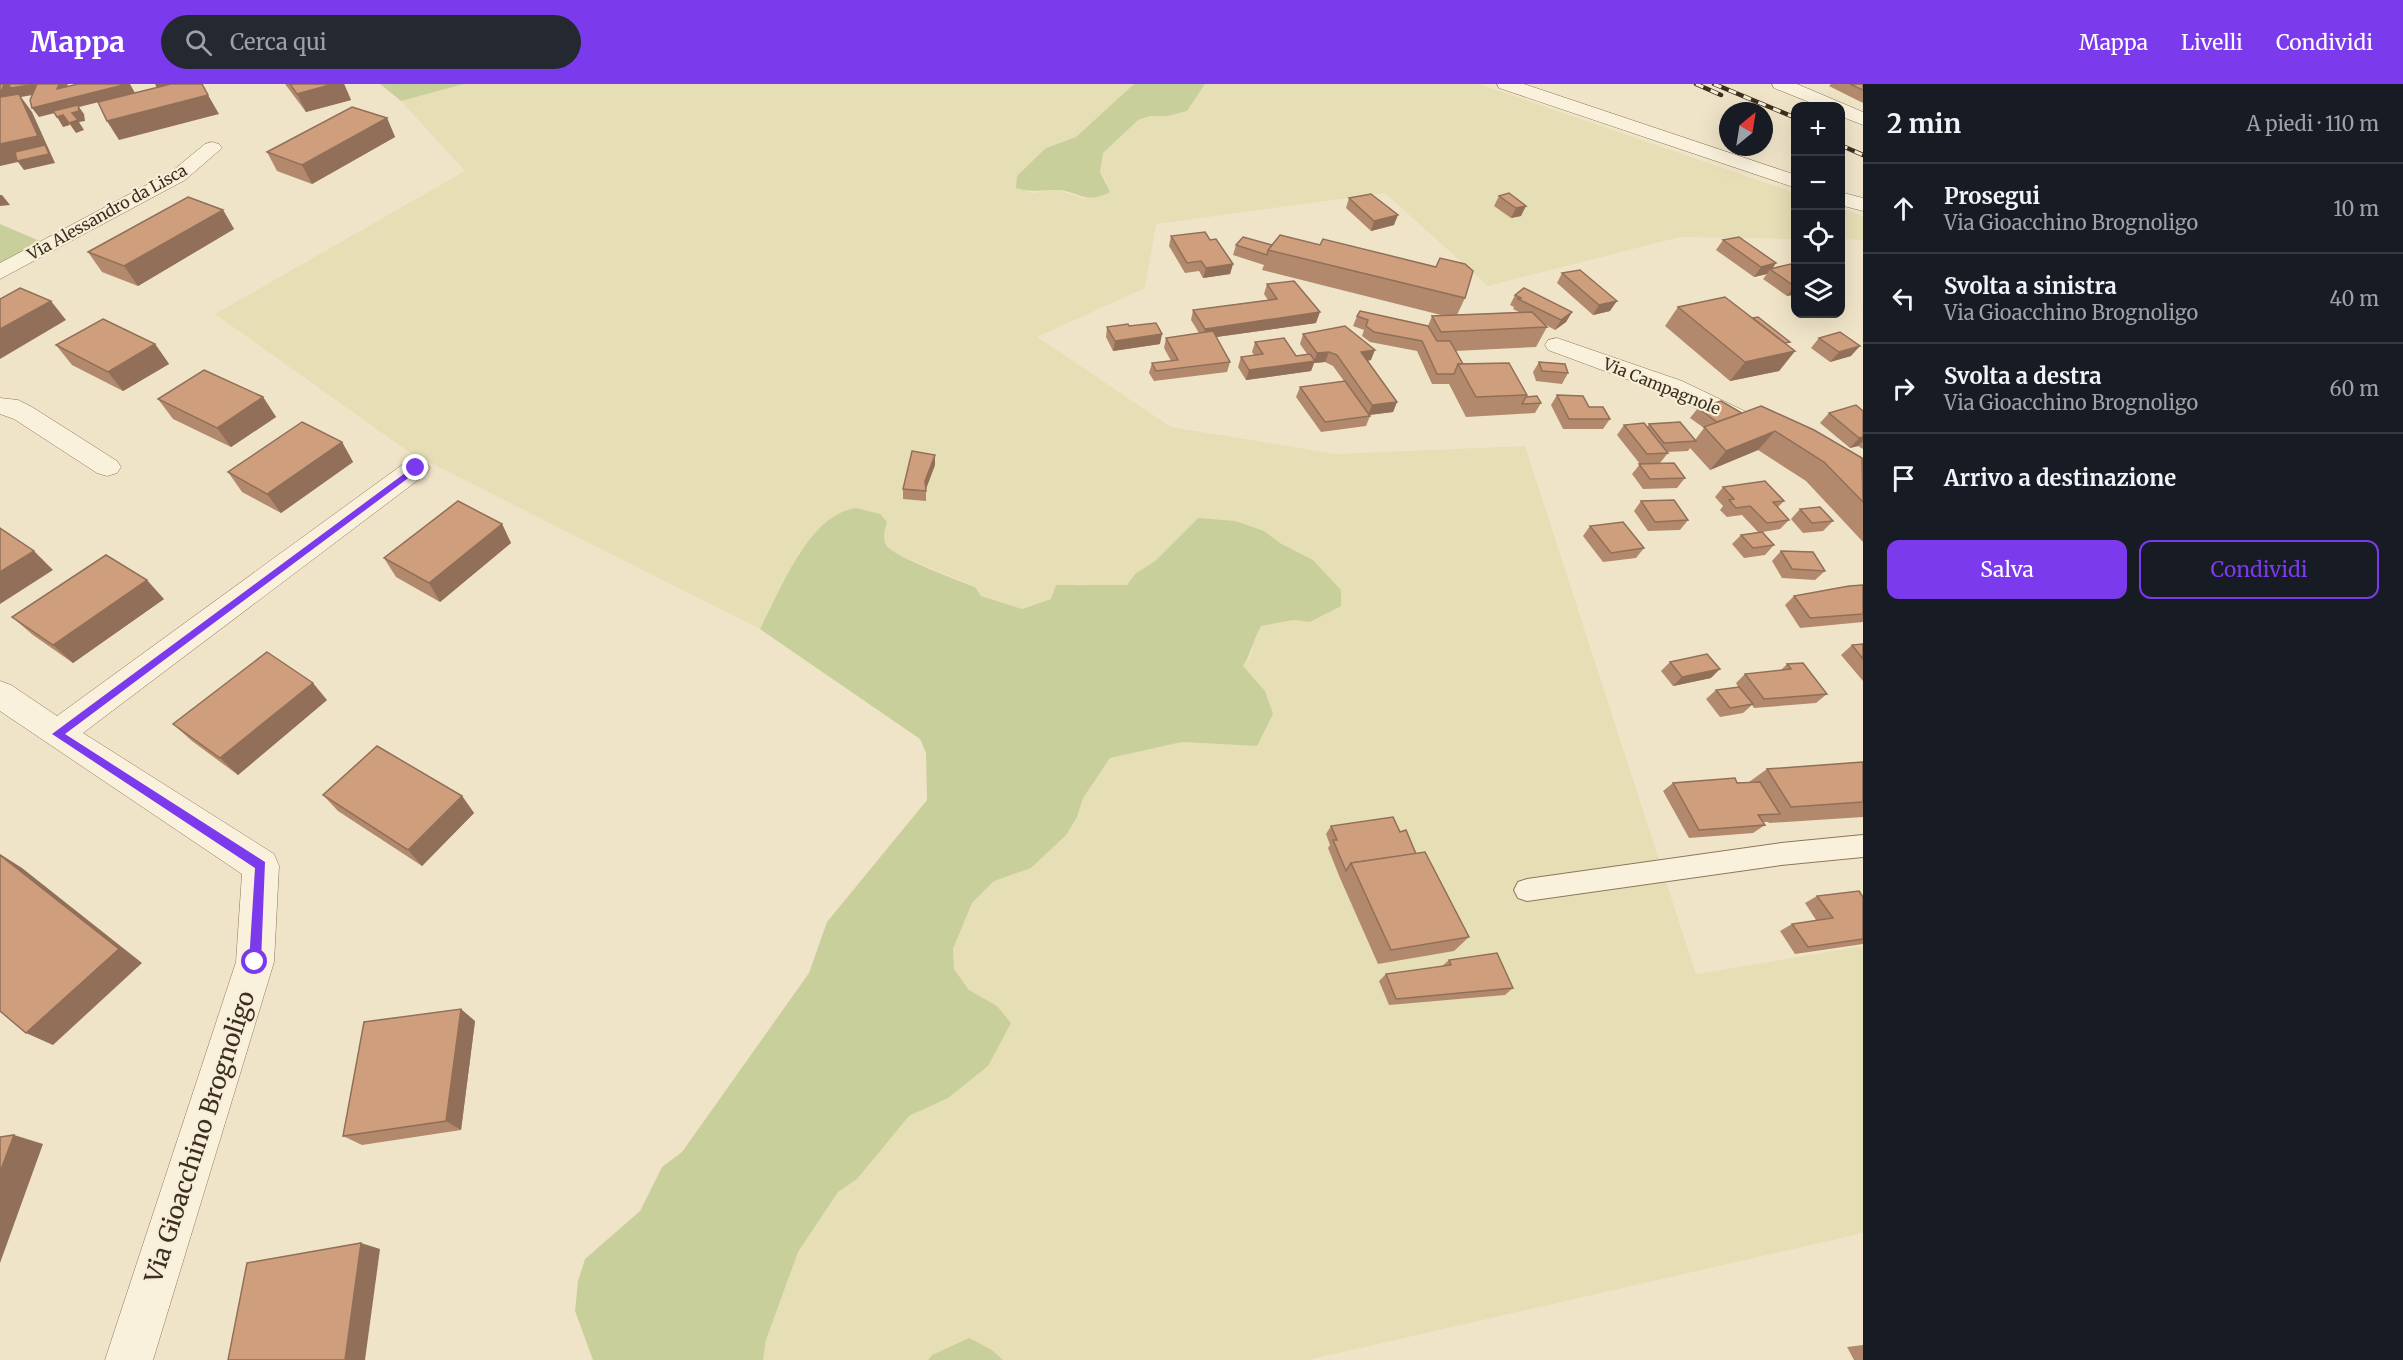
<!DOCTYPE html>
<html lang="it">
<meta charset="utf-8">
<style>
body{margin:0;font-family:Merriweather,serif;background:#242831;color:#f1f3f6}
.controls{position:absolute;right:18px;top:18px;display:grid;overflow:hidden;border-radius:12px;box-shadow:0 6px 24px #0002}
.controls button{width:54px;height:54px;display:grid;place-items:center;padding:0;border:0;border-bottom:2px solid #363941;background:#171b24;color:#f1f3f6;font:30px sans-serif}
.compass{position:absolute;left:1719px;top:18px;width:54px;height:54px;border-radius:50%;background:#171b24;box-shadow:0 6px 24px #0002;rotate:30deg}
.stop{position:absolute;width:18px;height:18px;margin:-14px;border:4px solid #7c3aed;border-radius:50%;background:#fff}
.stop.end{background:#7c3aed;border-color:#fff;box-shadow:0 2px 6px #0008}
.list{margin:0;padding:0;list-style:none}
h2{display:flex;justify-content:space-between;align-items:center;height:78px;margin:0;padding:0 24px;font-size:26px}
h2 small{font-size:20px;font-weight:400;color:#9ea1a6}
.list li{display:grid;grid-template-columns:39px 1fr auto;gap:18px;align-items:center;box-sizing:border-box;height:90px;padding:0 24px;border-top:2px solid #363941}
.list b{display:block;font-size:22px;white-space:nowrap}
.list p{margin:0;font-size:20px;white-space:nowrap;color:#9ea1a6}
.list em{font-size:20px;font-style:normal;color:#9ea1a6}
.actions{display:flex;gap:12px;padding:18px 24px}
.actions a{flex:1;padding:14px 0;border:2px solid #7c3aed;border-radius:12px;text-align:center;font-size:21px;color:#7c3aed}
.actions .main{background:#7c3aed;color:#fff}
.icon{flex:none;width:33px;height:33px;fill:none;stroke:currentColor;stroke-width:2;stroke-linecap:round;stroke-linejoin:round}
.map{position:relative;flex:none;width:1863px;height:1276px;overflow:hidden}
header{display:flex;align-items:center;gap:36px;box-sizing:border-box;height:84px;padding:0 30px;background:#7c3aed;color:#fff}
header strong{font-size:28px}
nav{display:flex;gap:33px;margin-inline-start:auto;font-size:21px}
.search{width:420px;height:54px;background:#242831;display:flex;align-items:center;gap:15px;box-sizing:border-box;padding:0 21px;border-radius:33px;color:#9ea1a6;font-size:22px}
main{display:flex}
aside{flex:1;background:#171b24}
.map>svg:first-child{display:block}
.farmland{fill:#e6deb5}
.green{fill:#c9cf9b}
.lines{fill:none;stroke-linecap:round;stroke-linejoin:round}
.service-casing{stroke:#8d765c;stroke-width:2}
.minor-casing{stroke:#8d765c;stroke-width:1}
.tertiary-casing{stroke:#8d765c;stroke-width:1}
.service{fill:#faf1dc;fill-rule:evenodd}
.minor{fill:#faf1dc;fill-rule:evenodd}
.tertiary{fill:#faf1dc;fill-rule:evenodd}
.rail-casing{stroke:#3d2e20;stroke-width:4.5}
.rail{stroke:#f7eed8;stroke-width:3;stroke-dasharray:8;stroke-linecap:butt}
.wall{fill:#b2896c}
.shaded-wall{fill:#916f58}
.building{fill:#cf9f7d;stroke:#916f58;stroke-width:1.5}
.route{fill:#7c3aed}
.labels{text-anchor:middle;stroke-width:4.5;stroke-linejoin:round;paint-order:stroke}
.far-street-label{font-size:16px;fill:#3d2e20;stroke:#f7eed8}
.near-street-label{font-size:24px;fill:#3d2e20;stroke:#f7eed8}
</style>
<header>
<strong>Mappa</strong>
<div class="search"><svg class="icon" aria-label="search" viewBox="0 0 24 24"><circle cx="10" cy="10" r="6"/><path d="M15 15l6 6"/></svg>Cerca qui</div>
<nav><a>Mappa</a><a>Livelli</a><a>Condividi</a></nav>
</header>
<main>
<div class="map">
<svg width="1863" height="1276" viewBox="0 0 1863 1276">
<rect width="100%" height="100%" fill="#f0e4c8"/>
<!-- farmland -->
<g class="farmland">
<polygon points="464,0 1134,0 1076,53 1046,64 1016,104 1033,109 1055,105 1084,115 1107,99 1100,88 1103,69 1138,36 1150,32 1168,32 1187,27 1205,0 1479,0 1795,109 1795,155 1680,153 1488,202 1385,109 1156,140 1145,204 1037,253 1171,343 1336,370 1525,362 1696,890 1863,862 1863,1149 1308,1276 1003,1276 992,1266 932,1271 928,1276 763,1276 766,1256 798,1168 838,1108 857,1095 909,1032 948,1014 997,922 969,906 954,885 953,865 972,819 994,796 1031,784 1077,733 1083,714 1110,674 1182,658 1257,662 1265,607 1243,582 1251,571 1255,552 1261,542 1294,536 1310,538 1341,506 1313,476 1280,459 1264,447 1198,434 1155,477 1135,490 1127,501 1102,503 1078,500 1051,515 1022,525 981,512 974,502 901,472 886,462 883,452 887,438 799,468 795,480 760,545 409,368 215,230 465,87 401,17"/>
<polygon points="1841,124 1863,132 1863,156 1841,155"/>
</g>
<!-- green -->
<g class="green">
<polygon points="380,0 464,0 401,17"/>
<path d="M1134,0H1205L1187,27L1168,32H1150L1138,36L1103,69L1100,88L1110,108C1083,122 1078,105 1054,106C1038,106 1033,109 1016,104L1017,92L1046,64L1076,53Z"/>
<polygon points="0,140 42,158 0,180"/>
<path d="M856,424L880,430L887,438C885,445 882,454 886,461C894,473 958,496 975,503L981,512L1022,525L1051,515L1056,501H1127L1135,490L1155,477L1198,434L1235,437L1264,447L1280,459L1313,476L1341,506V522L1310,538L1294,536L1261,542C1253,555 1252,569 1243,582L1265,607L1273,630L1257,662L1182,658L1110,674L1083,714L1077,733L1066,751L1031,784L994,797L972,819L953,865L954,885L969,906L997,922L1011,939L988,982L948,1014L909,1032L857,1095L838,1108L798,1168L766,1256L763,1276H593L575,1227L578,1197L585,1175L640,1127L662,1083L682,1068L809,889L827,838L927,716L926,669L920,655L760,545C781,506 808,431 856,424Z"/>
<polygon points="969,1254 992,1266 1003,1276 928,1276 932,1271"/>
</g>
<g class="lines">
<!-- service casing -->
<g class="service-casing">
<polygon id="service" points="1863,751 1863,773 1781,781 1527,817 1518,814 1514,806 1518,798 1527,795 1781,759"/>
</g>
<!-- minor casing -->
<g class="minor-casing">
<g id="minor">
<polygon points="1772,0 1797,0 1863,28 1863,41 1840,32 1840,22 1819,22 1774,4"/>
<polygon points="212,58 219,60 222,64 185,96 0,195 0,179 171,88 205,60"/>
<polygon points="1557,254 1682,297 1759,334 1763,340 1759,346 1750,349 1741,346 1664,309 1548,266 1545,261 1548,256"/>
<polygon points="0,314 18,316 32,323 117,377 121,383 117,389 107,392 97,389 14,335 0,330"/>
<polygon points="416,375 426,378 430,384 426,390 83,649 274,770 279,782 274,878 153,1276 105,1276 236,878 242,790 0,627 0,597 11,601 57,632 406,378"/>
</g>
</g>
<!-- tertiary casing -->
<g class="tertiary-casing">
<g id="tertiary">
<polygon points="1497,0 1524,0 1796,91 1796,104 1499,4"/>
<polygon points="1840,108 1863,114 1863,127 1840,121"/>
</g>
</g>
<!-- service -->
<use href="#service" class="service"/>
<!-- minor -->
<use href="#minor" class="minor"/>
<!-- tertiary -->
<use href="#tertiary" class="tertiary"/>
<!-- rail casing -->
<g class="rail-casing">
<g id="rail">
<polyline points="1696,0 1721,11"/>
<polyline points="1714,0 1796,34"/>
<polyline points="1840,61 1863,71"/>
</g>
</g>
<!-- rail -->
<use href="#rail" class="rail"/>
</g>
<!-- wall -->
<g class="wall">
<polygon points="285,0 344,0 351,16 306,28"/>
<polygon points="1831,0 1863,0 1863,19 1829,2"/>
<polygon points="387,34 395,53 312,100 277,87 267,68"/>
<polygon points="1509,109 1521,132 1511,134 1494,122 1499,112"/>
<polygon points="1349,114 1394,141 1371,147 1346,124"/>
<polygon points="223,126 234,145 138,202 102,188 88,168"/>
<polygon points="1171,152 1210,156 1233,180 1230,190 1203,194 1199,187 1185,189 1169,162"/>
<polygon points="1723,156 1776,179 1772,185 1796,183 1796,210 1787,212 1763,195 1767,190 1754,193 1716,166"/>
<polygon points="1236,161 1320,161 1436,183 1440,174 1465,214 1457,231 1519,228 1513,225 1514,223 1510,221 1515,211 1572,228 1566,238 1555,246 1544,240 1547,243 1536,263 1455,267 1463,280 1527,311 1526,313 1541,319 1535,329 1466,333 1449,300 1432,300 1417,267 1370,258 1362,252 1364,246 1353,242 1357,232 1428,242 1432,232 1445,232 1262,186 1264,181 1233,171"/>
<polygon points="1562,189 1610,227 1593,231 1557,199"/>
<polygon points="1267,200 1316,239 1216,253 1230,278 1227,288 1154,297 1149,289 1152,279 1171,277 1164,264 1166,254 1199,249 1191,236 1193,226 1268,216 1264,210"/>
<polygon points="1678,223 1788,261 1795,267 1779,287 1730,297 1665,242"/>
<polygon points="1129,242 1160,260 1113,267 1106,253 1107,243"/>
<polygon points="1303,250 1371,276 1367,277 1397,318 1393,328 1370,331 1370,332 1366,342 1321,348 1296,313 1300,303 1344,297 1333,282 1325,278 1314,279 1311,287 1246,296 1238,283 1241,273 1254,271 1252,268 1255,258 1296,272 1307,270 1300,260"/>
<polygon points="1819,254 1851,272 1830,278 1811,264"/>
<polygon points="155,260 169,280 123,307 72,281 56,261"/>
<polygon points="1539,278 1568,289 1562,300 1536,297 1533,288"/>
<polygon points="1557,311 1610,335 1603,345 1563,345 1551,321"/>
<polygon points="263,313 276,333 231,363 173,335 158,315"/>
<polygon points="1698,324 1742,329 1863,374 1863,458 1806,397 1758,366 1710,386 1690,364 1688,367 1667,368 1668,369 1660,379 1685,394 1677,404 1643,405 1632,390 1640,380 1617,351 1624,341 1647,343 1649,340 1695,356 1704,344 1690,334"/>
<polygon points="1863,327 1863,365 1858,362 1850,364 1820,339 1829,329"/>
<polygon points="342,358 353,378 281,429 242,408 228,388"/>
<polygon points="935,381 926,405 926,417 903,415 903,405"/>
<polygon points="1723,403 1784,417 1778,423 1789,436 1780,445 1763,448 1774,461 1765,471 1744,474 1732,460 1741,451 1758,448 1742,431 1727,433 1720,426 1723,422 1715,413"/>
<polygon points="1641,417 1688,436 1680,446 1648,447 1634,427"/>
<polygon points="1800,425 1833,437 1823,447 1803,449 1791,435"/>
<polygon points="502,440 511,459 440,518 396,493 384,474"/>
<polygon points="1590,442 1644,464 1636,474 1603,478 1583,452"/>
<polygon points="1781,467 1825,487 1815,496 1782,494 1772,477"/>
<polygon points="1863,501 1863,538 1800,544 1785,521 1794,512"/>
<polygon points="164,515 73,579 33,551 12,533"/>
<polygon points="1863,560 1863,597 1841,571 1852,561"/>
<polygon points="1670,578 1711,594 1673,602 1661,587"/>
<polygon points="1787,580 1827,610 1816,619 1754,624 1752,621 1743,629 1720,633 1706,615 1716,606 1738,603 1736,599 1745,590 1780,587"/>
<polygon points="327,616 238,691 192,657 173,640"/>
<polygon points="1863,678 1863,733 1769,739 1768,738 1763,738 1765,741 1753,749 1689,754 1663,707 1673,699 1749,698 1767,685"/>
<polygon points="323,711 462,712 474,729 422,782 338,727"/>
<polygon points="1331,742 1400,748 1416,770 1469,853 1454,867 1378,880 1340,794 1328,764 1330,761 1326,750"/>
<polygon points="1817,812 1863,813 1863,860 1795,870 1780,847 1792,840 1816,836 1805,819"/>
<polygon points="1449,876 1513,904 1505,911 1389,921 1379,897 1386,890 1441,883"/>
<polygon points="475,937 461,1046 362,1061 343,1052"/>
<polygon points="1863,1261 1863,1276 1854,1276 1847,1263"/>
</g>
<!-- shaded-wall -->
<g class="shaded-wall">
<polygon points="4,0 37,0 44,9 21,13 32,28 55,79 24,86 18,78 0,82 0,6"/>
<polygon points="59,0 68,0 63,14 57,5"/>
<polygon points="127,0 131,0 130,0 135,9 79,23 84,30 85,37 79,38 84,46 76,49 69,39 72,29 78,23 39,33 32,24"/>
<polygon points="155,0 172,0 157,4"/>
<polygon points="333,0 344,0 351,16 306,28 297,10"/>
<polygon points="208,11 219,30 119,56 107,37"/>
<polygon points="63,31 70,41 63,43 57,33"/>
<polygon points="387,34 395,53 312,100 302,81"/>
<polygon points="0,111 2,111 10,121 0,122"/>
<polygon points="1526,122 1521,132 1511,134 1516,124"/>
<polygon points="223,126 234,145 138,202 124,182"/>
<polygon points="1398,131 1394,141 1371,147 1374,137"/>
<polygon points="1776,179 1771,186 1770,185 1767,190 1754,193 1761,183"/>
<polygon points="1233,180 1230,190 1203,194 1206,184"/>
<polygon points="1794,202 1796,202 1796,210 1787,212"/>
<polygon points="51,217 66,236 0,275 0,245"/>
<polygon points="1617,217 1610,227 1593,231 1599,221"/>
<polygon points="1320,228 1316,239 1202,255 1205,245"/>
<polygon points="1572,228 1566,238 1555,246 1561,236"/>
<polygon points="1162,250 1160,260 1113,267 1115,257"/>
<polygon points="155,260 169,280 123,307 108,288"/>
<polygon points="1860,262 1851,272 1830,278 1839,268"/>
<polygon points="1375,266 1371,276 1357,278 1361,268"/>
<polygon points="1795,267 1779,287 1730,297 1745,278"/>
<polygon points="1329,268 1325,278 1314,279 1311,287 1246,296 1249,286 1314,277 1317,269"/>
<polygon points="263,313 276,333 231,363 217,344"/>
<polygon points="1397,318 1393,328 1368,331 1372,321"/>
<polygon points="1775,347 1758,366 1710,386 1726,367"/>
<polygon points="1863,353 1863,357 1858,362 1850,364 1859,354"/>
<polygon points="342,358 353,378 281,429 267,410"/>
<polygon points="935,371 935,381 925,407 925,397"/>
<polygon points="502,440 511,459 440,518 429,499"/>
<polygon points="34,467 53,486 0,520 0,488"/>
<polygon points="147,496 164,515 73,579 53,561"/>
<polygon points="1720,585 1711,594 1673,602 1682,593"/>
<polygon points="313,599 327,616 238,691 220,674"/>
<polygon points="462,712 474,729 422,782 408,766"/>
<polygon points="0,770 22,784 142,879 53,961 26,949"/>
<polygon points="461,925 475,937 461,1046 446,1037"/>
<polygon points="14,1051 43,1060 0,1179 0,1088"/>
<polygon points="361,1159 380,1165 365,1276 345,1276"/>
</g>
<!-- building -->
<g class="building">
<polygon points="0,0 4,0 0,11"/>
<polygon points="8,0 36,0 11,4"/>
<polygon points="37,0 59,0 57,5 78,0 127,0 32,24 30,16"/>
<polygon points="171,0 202,0 208,11 107,37 98,18"/>
<polygon points="290,0 333,0 297,10"/>
<polygon points="1850,0 1863,0 1863,6"/>
<polygon points="19,10 38,52 0,60 0,13"/>
<polygon points="78,21 79,27 72,29 78,36 69,39 63,31 57,33 53,27"/>
<polygon points="352,23 387,34 302,81 267,68"/>
<polygon points="45,61 49,70 17,77 15,68"/>
<polygon points="1509,109 1526,122 1516,124 1499,112"/>
<polygon points="1371,110 1398,131 1374,137 1349,114"/>
<polygon points="188,113 223,126 124,182 88,168"/>
<polygon points="1205,148 1210,156 1216,155 1233,180 1206,184 1201,177 1187,179 1171,152"/>
<polygon points="1280,151 1320,161 1323,155 1436,183 1440,174 1465,180 1473,187 1465,214 1268,166"/>
<polygon points="1243,153 1272,161 1268,166 1267,171 1236,161"/>
<polygon points="1739,153 1776,179 1761,183 1723,156"/>
<polygon points="1791,180 1796,183 1796,202 1794,202 1770,185"/>
<polygon points="1580,186 1617,217 1599,221 1562,189"/>
<polygon points="1294,197 1320,228 1205,245 1193,226 1277,215 1267,200"/>
<polygon points="20,204 51,217 0,245 0,215"/>
<polygon points="1524,204 1572,228 1561,236 1518,215 1521,214 1515,211"/>
<polygon points="1725,213 1795,267 1745,278 1678,223"/>
<polygon points="1360,227 1428,242 1437,257 1450,257 1463,280 1458,280 1454,290 1437,290 1422,257 1374,248 1366,242 1368,236 1357,232"/>
<polygon points="1532,228 1547,243 1441,248 1432,232"/>
<polygon points="1758,233 1790,258 1785,259 1753,234"/>
<polygon points="103,235 155,260 108,288 56,261"/>
<polygon points="1156,239 1162,250 1115,257 1107,243 1128,240 1129,242"/>
<polygon points="1345,242 1375,266 1361,268 1397,318 1372,321 1337,271 1329,268 1317,269 1303,250"/>
<polygon points="1213,247 1230,278 1156,287 1152,279 1178,276 1166,254"/>
<polygon points="1840,248 1860,262 1839,268 1819,254"/>
<polygon points="1284,254 1296,272 1310,270 1315,277 1249,286 1241,273 1263,270 1255,258"/>
<polygon points="1539,278 1565,280 1568,289 1542,287"/>
<polygon points="1509,279 1527,311 1476,313 1458,280"/>
<polygon points="204,286 263,313 217,344 158,315"/>
<polygon points="1345,297 1370,332 1325,338 1300,303"/>
<polygon points="1557,311 1583,312 1589,323 1603,323 1610,335 1569,335"/>
<polygon points="1537,312 1541,319 1522,320 1526,313"/>
<polygon points="1721,317 1742,329 1717,338 1698,324"/>
<polygon points="1856,321 1863,327 1863,353 1859,354 1829,329"/>
<polygon points="1761,322 1814,346 1862,374 1863,418 1824,378 1775,347 1726,367 1704,343"/>
<polygon points="302,338 342,358 267,410 228,388"/>
<polygon points="1680,338 1696,357 1664,359 1649,340"/>
<polygon points="1644,339 1668,369 1647,370 1624,341"/>
<polygon points="912,367 935,371 925,397 926,407 903,405"/>
<polygon points="1674,379 1685,394 1650,395 1639,380"/>
<polygon points="1765,397 1784,417 1773,418 1789,436 1767,439 1750,422 1736,424 1729,416 1734,415 1723,403"/>
<polygon points="1674,416 1688,436 1655,438 1641,417"/>
<polygon points="458,417 502,440 429,499 384,474"/>
<polygon points="1820,423 1833,437 1812,439 1800,425"/>
<polygon points="1623,438 1644,464 1611,469 1590,442"/>
<polygon points="0,444 34,467 0,488"/>
<polygon points="1762,448 1774,461 1753,464 1741,451"/>
<polygon points="1781,467 1813,468 1825,487 1792,485"/>
<polygon points="106,471 147,496 53,561 12,533"/>
<polygon points="1863,501 1863,530 1810,534 1794,512 1849,502"/>
<polygon points="1863,560 1863,575 1852,561"/>
<polygon points="267,568 313,599 220,674 173,640"/>
<polygon points="1707,570 1720,585 1682,593 1670,578"/>
<polygon points="1803,579 1827,610 1764,615 1745,590 1791,585 1787,580"/>
<polygon points="1739,603 1753,620 1730,624 1716,606"/>
<polygon points="377,662 462,712 408,766 323,711"/>
<polygon points="1863,678 1863,718 1791,723 1767,685"/>
<polygon points="1735,694 1737,699 1760,698 1780,730 1758,731 1765,741 1699,746 1673,699"/>
<polygon points="1393,733 1400,748 1406,746 1416,770 1351,779 1346,787 1333,756 1337,756 1331,742"/>
<polygon points="1425,768 1469,853 1391,866 1351,779"/>
<polygon points="0,771 119,865 26,949 0,927"/>
<polygon points="1859,807 1863,813 1863,855 1808,863 1792,840 1833,834 1817,812"/>
<polygon points="1497,869 1513,904 1396,915 1386,890 1451,881 1449,876"/>
<polygon points="461,925 446,1037 343,1052 364,938"/>
<polygon points="14,1051 0,1088 0,1053"/>
<polygon points="361,1159 345,1276 228,1276 247,1179"/>
</g>
<!-- route -->
<polygon class="route" points="416,381 419,386 65,650 265,778 261,878 255,883 249,878 255,784 52,650"/>
<g class="labels">
<!-- far-street labels -->
<g class="far-street-label">
<text transform="translate(107 128) rotate(-29)" y="6">Via Alessandro da Lisca</text>
<text transform="translate(1662 302) rotate(22)" y="6">Via Campagnole</text>
</g>
<!-- near-street labels -->
<g class="near-street-label">
<text transform="translate(200 1053) rotate(-72)" y="8">Via Gioacchino Brognoligo</text>
</g>
</g>
</svg>
<div class="controls">
<button>+</button>
<button>−</button>
<button><svg class="icon" aria-label="locate" viewBox="0 0 24 24"><circle cx="12" cy="12" r="6"/><path d="M12 2v4M12 18v4M2 12h4M18 12h4"/></svg></button>
<button><svg class="icon" aria-label="layers" viewBox="0 0 24 24"><path d="M12 4l9 5-9 5-9-5zM3 14l9 5 9-5"/></svg></button>
</div>
<svg class="compass" viewBox="-18 -18 36 36"><path d="M0-13l5 13h-10z" fill="#e53935"/><path d="M0 13l5-13h-10z" fill="#9ea1a6"/></svg>
<div class="stop" style="left:255px;top:878px"></div>
<div class="stop end" style="left:416px;top:384px"></div>
</div>
<aside>
<h2>2 min<small>A piedi · 110 m</small></h2>
<ul class="list">
<li><svg class="icon" aria-label="ahead" viewBox="0 0 24 24"><path d="M12 20V5M6 11l6-6 6 6"/></svg><div><b>Prosegui</b><p>Via Gioacchino Brognoligo</p></div><em>10 m</em></li>
<li><svg class="icon" aria-label="left" viewBox="0 0 24 24"><path d="M17 20v-9H6M10 6l-5 5 5 5"/></svg><div><b>Svolta a sinistra</b><p>Via Gioacchino Brognoligo</p></div><em>40 m</em></li>
<li><svg class="icon" aria-label="right" viewBox="0 0 24 24"><path d="M7 20v-9h11M14 6l5 5-5 5"/></svg><div><b>Svolta a destra</b><p>Via Gioacchino Brognoligo</p></div><em>60 m</em></li>
<li><svg class="icon" aria-label="arrive" viewBox="0 0 24 24"><path d="M6 21V4h12l-3 4 3 4H6"/></svg><div><b>Arrivo a destinazione</b></div></li>
</ul>
<div class="actions"><a class="main">Salva</a><a>Condividi</a></div>
</aside>
</main>
